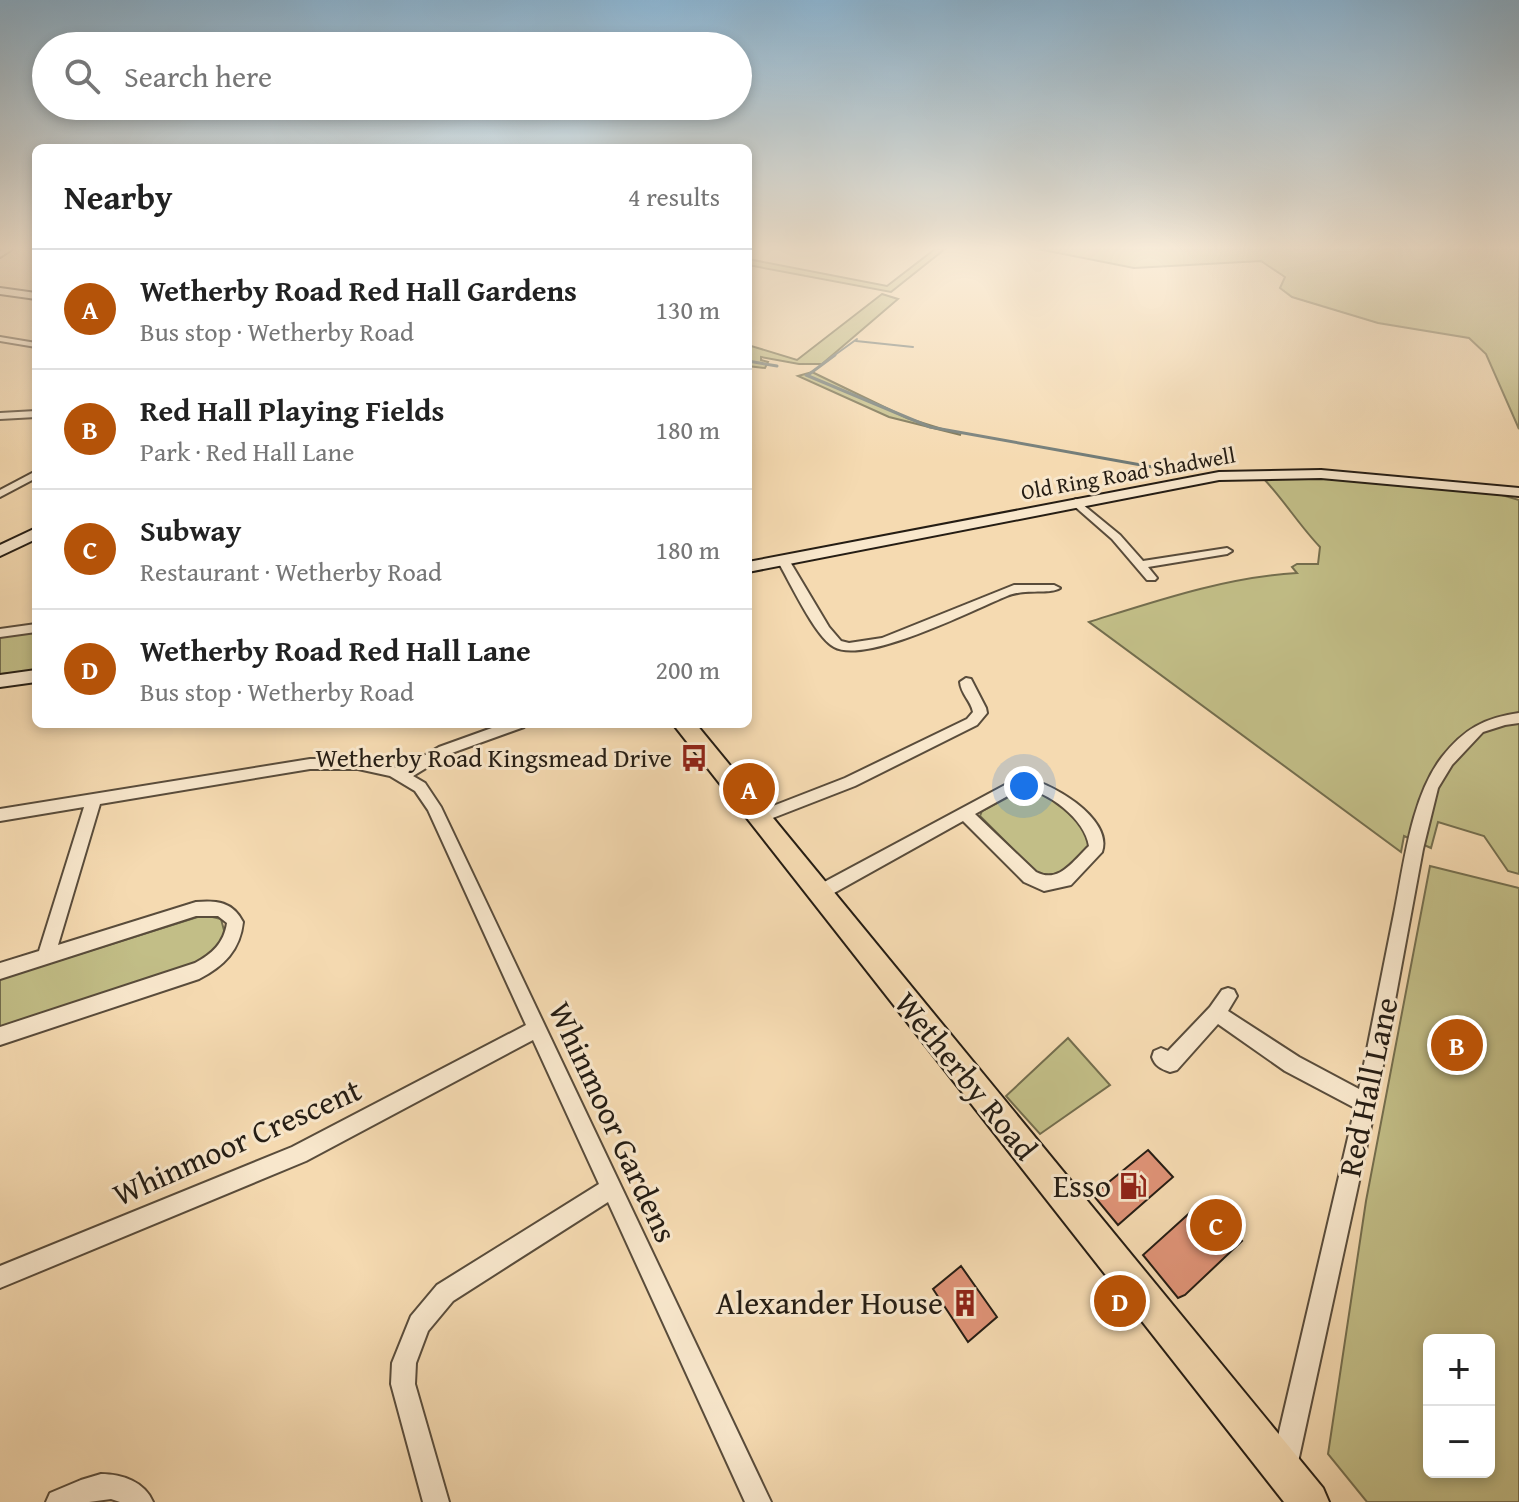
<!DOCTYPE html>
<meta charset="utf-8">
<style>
body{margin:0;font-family:"Gentium Book Plus",serif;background:#f6f6f6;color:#222}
.controls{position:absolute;right:24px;bottom:24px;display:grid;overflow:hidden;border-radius:12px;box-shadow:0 4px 12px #0003}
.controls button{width:72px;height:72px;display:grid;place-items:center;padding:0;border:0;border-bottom:2px solid #e0e0e0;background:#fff;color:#222;font:40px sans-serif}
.you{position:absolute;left:1024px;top:786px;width:28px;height:28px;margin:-20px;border:6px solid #fff;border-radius:50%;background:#1a73e8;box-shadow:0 0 0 12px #1a73e833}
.badge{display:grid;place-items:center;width:52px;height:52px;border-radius:50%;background:#b45309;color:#fff;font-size:26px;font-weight:700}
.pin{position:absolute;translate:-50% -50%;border:4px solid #fff;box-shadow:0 2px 8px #0006}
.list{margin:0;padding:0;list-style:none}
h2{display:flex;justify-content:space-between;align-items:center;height:104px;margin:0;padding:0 32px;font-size:34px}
h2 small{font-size:26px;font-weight:400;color:#767676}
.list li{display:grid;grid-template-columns:52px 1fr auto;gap:24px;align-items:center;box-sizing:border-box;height:120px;padding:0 32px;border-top:2px solid #e0e0e0}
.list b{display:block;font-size:30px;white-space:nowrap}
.list p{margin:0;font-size:26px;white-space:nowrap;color:#767676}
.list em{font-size:26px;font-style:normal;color:#767676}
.icon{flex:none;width:44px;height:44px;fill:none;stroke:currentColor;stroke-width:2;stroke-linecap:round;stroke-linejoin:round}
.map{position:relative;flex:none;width:1519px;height:1502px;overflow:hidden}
.search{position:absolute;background:#fff;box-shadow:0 4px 12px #0003;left:32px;top:32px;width:720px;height:88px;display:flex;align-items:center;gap:20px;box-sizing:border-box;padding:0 28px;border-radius:44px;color:#767676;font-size:30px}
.panel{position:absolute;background:#fff;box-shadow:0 4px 12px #0003;left:32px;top:144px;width:720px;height:584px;border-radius:12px}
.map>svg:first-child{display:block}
.green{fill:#c2be87;stroke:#746e4e;stroke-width:2;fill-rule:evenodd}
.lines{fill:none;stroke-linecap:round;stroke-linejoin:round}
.stream-far1{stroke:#707a76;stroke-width:2}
.stream{stroke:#707a76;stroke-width:3}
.building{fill:#df9377;stroke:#251d14;stroke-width:2}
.street-casing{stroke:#594c3b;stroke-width:4}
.secondary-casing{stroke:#251d14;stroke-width:4}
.primary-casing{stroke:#251d14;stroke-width:4}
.street{fill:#f8e7cc;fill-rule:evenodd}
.secondary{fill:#f8e7cc;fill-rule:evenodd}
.primary{fill:#f5dab1;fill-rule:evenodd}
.labels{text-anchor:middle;stroke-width:6;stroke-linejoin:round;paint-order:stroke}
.far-street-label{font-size:22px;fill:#251d14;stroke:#f8e7cc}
.poi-label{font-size:26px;fill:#251d14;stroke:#f8e7cc;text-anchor:end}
.near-street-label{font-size:32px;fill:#251d14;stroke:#f8e7cc}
.near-poi-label{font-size:32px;fill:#251d14;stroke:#f8e7cc;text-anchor:end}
</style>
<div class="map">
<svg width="1519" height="1502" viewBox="0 0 1519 1502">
<rect width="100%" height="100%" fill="#f5dab1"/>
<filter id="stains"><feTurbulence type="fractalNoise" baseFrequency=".0025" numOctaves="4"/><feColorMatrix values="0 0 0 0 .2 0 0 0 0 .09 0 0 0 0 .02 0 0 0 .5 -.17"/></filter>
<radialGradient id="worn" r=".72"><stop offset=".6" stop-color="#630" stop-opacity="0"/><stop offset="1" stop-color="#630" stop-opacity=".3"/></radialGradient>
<!-- green -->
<g class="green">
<polygon points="935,249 945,249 891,292 748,265 748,259 887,286"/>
<polygon points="1038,249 1519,249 1519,429 1486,354 1469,338 1378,323 1292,297 1280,288 1285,277 1261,261 1134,268"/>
<polygon points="882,294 898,299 822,364 799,364 761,357 761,360 768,362 765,368 748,366 748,345 797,360"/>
<polygon points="812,372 907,418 961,435 889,417 798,376"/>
<path d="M1263,478H1332L1495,493L1519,500V874L1508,871L1484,836L1438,822L1431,848L1404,836L1401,852L1089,622C1156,601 1226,577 1297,573L1292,567L1297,564H1318L1320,547C1299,525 1284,500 1263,478Z"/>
<polygon points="36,628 36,671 0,674 0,633"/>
<path d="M1028,787L1048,794L1088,831V848C1071,865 1062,881 1037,873L980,816L982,811Z"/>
<path d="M1430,866L1519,888V1502H1367L1328,1454L1366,1201ZM1429,1340H1489V1472H1429Z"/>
<polygon points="204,915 221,919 225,934 214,952 192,965 0,1027 0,979"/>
<polygon points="1068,1038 1110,1085 1040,1134 1006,1096"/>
</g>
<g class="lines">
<!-- stream-far1 -->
<g class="stream-far1">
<polyline points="856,341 913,347"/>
<polyline points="832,357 857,339"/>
</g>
<!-- stream -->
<g class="stream">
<polyline points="748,361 777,366"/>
<polyline points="806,375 930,427 1169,470"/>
<polyline points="808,375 835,355"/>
</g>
</g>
<!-- building -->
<g class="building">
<polygon points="1148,1150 1173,1177 1118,1225 1093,1195"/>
<polygon points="1204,1200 1242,1241 1185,1295 1178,1298 1143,1255"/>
<polygon points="961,1266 997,1317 968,1342 933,1289"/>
</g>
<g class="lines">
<!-- street casing -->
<g class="street-casing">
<g id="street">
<polygon points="4,249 12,249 0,257 0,252"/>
<polygon points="0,337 36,343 36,347 0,341"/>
<polygon points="36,411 36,417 0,419 0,413"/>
<polygon points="36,471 36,478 0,497 0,490"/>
<polygon points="1076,499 1120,535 1143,561 1227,548 1232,551 1227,554 1148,567 1157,578 1155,580 1147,580 1112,539 1072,504 1071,502"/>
<path d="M783,557L789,560L829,627L841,641L849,643L882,638L1014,585H1054L1060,588C1049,595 1025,588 1007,596C973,610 865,665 834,647C815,637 789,580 777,560Z"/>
<polygon points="36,624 36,632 0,637 0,629"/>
<path d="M966,678L971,679L986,708L987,713L977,725L855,786L765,821H755L752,817L755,813L845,778L967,719L973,712C971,701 961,694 960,682Z"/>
<path d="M1519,713V723L1505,725L1483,732L1452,765L1438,788L1423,849L1376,1103L1298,1462L1294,1471L1285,1475L1276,1471L1272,1462L1355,1108L1285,1071L1218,1024L1177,1070L1170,1072C1161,1069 1155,1066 1152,1057L1154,1051L1161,1048L1168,1051L1210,1007L1222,990L1228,988L1234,990L1237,996L1228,1011L1299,1057L1359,1089C1371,1031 1382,973 1394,914C1404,865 1411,797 1442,757C1464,729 1484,718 1519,713Z"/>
<path d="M503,724H526L524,727L449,754L413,776L425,783L441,807L771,1502H745L608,1202L453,1301L428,1331L416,1363L415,1384L449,1502H423L391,1384L392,1363L411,1316L437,1285L599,1184L533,1040L306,1161L0,1288V1266L292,1147L526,1025L428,810L415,791L390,776L358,769H310L100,804L58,945L196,902C217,900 233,902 243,922C240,950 224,966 199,979L0,1045V1027L195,963C212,954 224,943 227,923L218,916H196L0,979V963L39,951L84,807L0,821V809L310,759H358L401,769L439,747Z"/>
<path d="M1020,777C1048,780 1114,818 1102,852L1071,885L1044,891L1024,882L963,821L825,898L819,900L813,898L811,893L813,888ZM1022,788C1048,791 1085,819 1089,846C1073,861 1059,884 1036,872L975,814Z"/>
<path d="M101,1474C122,1474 145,1482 153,1502H120L111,1499L89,1502H46L50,1493L81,1480Z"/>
</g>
</g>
<!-- secondary casing -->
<g class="secondary-casing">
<g id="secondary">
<polygon points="0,288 36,293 36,299 0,294"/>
<polygon points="1321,470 1519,488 1519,496 1321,478 1219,480 748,572 748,562 1219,472"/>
<polygon points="36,528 36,539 0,556 0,545"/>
<polygon points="36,670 36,682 0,687 0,675"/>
</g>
</g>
<!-- primary casing -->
<g class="primary-casing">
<polygon id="primary" points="673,724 696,724 1323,1488 1329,1502 1284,1502"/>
</g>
<!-- street -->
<use href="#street" class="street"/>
<!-- secondary -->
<use href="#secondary" class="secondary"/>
<!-- primary -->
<use href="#primary" class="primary"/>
</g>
<!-- sky -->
<linearGradient id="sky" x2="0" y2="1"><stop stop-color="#8cb6d4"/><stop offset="0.54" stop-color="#faeedc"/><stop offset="1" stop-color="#faeedc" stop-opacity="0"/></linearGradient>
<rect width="1519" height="460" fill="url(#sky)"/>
<!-- icons -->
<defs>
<g id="bus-bare" transform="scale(2.16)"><path d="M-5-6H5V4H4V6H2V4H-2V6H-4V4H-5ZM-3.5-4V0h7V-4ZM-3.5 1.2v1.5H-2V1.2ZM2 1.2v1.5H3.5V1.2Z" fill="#8f2418" stroke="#f8e7cc" stroke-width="2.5" paint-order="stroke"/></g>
<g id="fuel-bare" transform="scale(2.16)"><path d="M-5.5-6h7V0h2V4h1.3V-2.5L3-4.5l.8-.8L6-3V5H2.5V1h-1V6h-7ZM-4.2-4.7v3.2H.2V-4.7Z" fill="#8f2418" stroke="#f8e7cc" stroke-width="2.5" paint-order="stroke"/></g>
<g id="building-bare" transform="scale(2.16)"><path d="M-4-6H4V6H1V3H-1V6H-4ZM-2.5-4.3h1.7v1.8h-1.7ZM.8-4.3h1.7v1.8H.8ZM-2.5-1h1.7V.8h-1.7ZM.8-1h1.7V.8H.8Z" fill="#8f2418" stroke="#f8e7cc" stroke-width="2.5" paint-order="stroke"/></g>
</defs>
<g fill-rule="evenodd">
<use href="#bus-bare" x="694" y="758"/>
<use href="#fuel-bare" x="1133" y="1186"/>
<use href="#building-bare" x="965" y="1303"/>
</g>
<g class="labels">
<!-- far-street labels -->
<g class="far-street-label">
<text transform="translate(1128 473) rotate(-10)" y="8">Old Ring Road Shadwell</text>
</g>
<!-- poi labels -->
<g class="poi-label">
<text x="672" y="767">Wetherby Road Kingsmead Drive</text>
</g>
<!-- near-street labels -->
<g class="near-street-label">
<text transform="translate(966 1076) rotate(51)" y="11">Wetherby Road</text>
<text transform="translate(1368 1087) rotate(-78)" y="11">Red Hall Lane</text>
<text transform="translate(613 1122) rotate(65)" y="11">Whinmoor Gardens</text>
<text transform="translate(237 1142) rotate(-24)" y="11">Whinmoor Crescent</text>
</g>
<!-- near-poi labels -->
<g class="near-poi-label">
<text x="1111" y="1197">Esso</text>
<text x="943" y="1314">Alexander House</text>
</g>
</g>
<rect width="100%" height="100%" filter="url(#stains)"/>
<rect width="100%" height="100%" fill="url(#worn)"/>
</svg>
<div class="controls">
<button>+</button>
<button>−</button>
</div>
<div class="you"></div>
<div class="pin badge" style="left:749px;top:789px">A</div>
<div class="pin badge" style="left:1457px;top:1045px">B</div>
<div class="pin badge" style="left:1216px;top:1225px">C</div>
<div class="pin badge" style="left:1120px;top:1301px">D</div>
<div class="search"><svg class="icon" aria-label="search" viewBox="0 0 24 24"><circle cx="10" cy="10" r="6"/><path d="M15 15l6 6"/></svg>Search here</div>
<section class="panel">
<h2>Nearby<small>4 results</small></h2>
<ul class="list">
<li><span class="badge">A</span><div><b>Wetherby Road Red Hall Gardens</b><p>Bus stop · Wetherby Road</p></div><em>130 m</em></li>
<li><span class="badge">B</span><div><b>Red Hall Playing Fields</b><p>Park · Red Hall Lane</p></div><em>180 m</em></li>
<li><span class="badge">C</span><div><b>Subway</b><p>Restaurant · Wetherby Road</p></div><em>180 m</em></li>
<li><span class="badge">D</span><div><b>Wetherby Road Red Hall Lane</b><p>Bus stop · Wetherby Road</p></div><em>200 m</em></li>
</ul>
</section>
</div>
